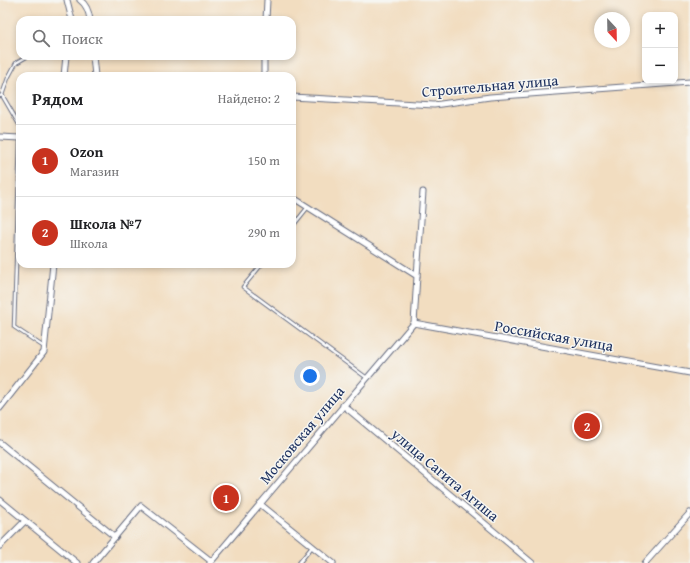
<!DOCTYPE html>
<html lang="ru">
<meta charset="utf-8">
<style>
body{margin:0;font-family:"Gentium Book Plus",serif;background:#f2f2f2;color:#202124}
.controls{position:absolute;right:12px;top:12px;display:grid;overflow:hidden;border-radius:8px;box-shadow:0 2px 6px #0003}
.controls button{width:36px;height:36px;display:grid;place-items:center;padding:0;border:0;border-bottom:1px solid #e0e0e0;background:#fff;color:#202124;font:20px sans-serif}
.compass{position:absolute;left:594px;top:12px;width:36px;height:36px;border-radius:50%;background:#fff;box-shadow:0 2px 6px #0003;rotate:158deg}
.you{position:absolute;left:310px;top:376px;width:14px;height:14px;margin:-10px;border:3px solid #fff;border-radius:50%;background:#1a73e8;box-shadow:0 0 0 6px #1a73e833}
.badge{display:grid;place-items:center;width:26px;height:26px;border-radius:50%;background:#c8321e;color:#fff;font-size:13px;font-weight:700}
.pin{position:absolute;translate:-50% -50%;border:2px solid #fff;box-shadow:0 1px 4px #0006}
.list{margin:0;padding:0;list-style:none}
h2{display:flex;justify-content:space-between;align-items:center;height:52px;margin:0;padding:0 16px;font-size:17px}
h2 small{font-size:13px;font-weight:400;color:#757577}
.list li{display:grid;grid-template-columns:26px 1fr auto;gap:12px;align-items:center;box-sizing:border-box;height:72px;padding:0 16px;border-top:1px solid #e0e0e0}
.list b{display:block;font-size:15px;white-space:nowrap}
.list p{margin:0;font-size:13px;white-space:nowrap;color:#757577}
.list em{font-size:13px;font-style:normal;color:#757577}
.icon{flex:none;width:22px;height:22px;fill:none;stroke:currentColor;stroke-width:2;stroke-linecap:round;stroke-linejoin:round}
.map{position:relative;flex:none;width:690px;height:563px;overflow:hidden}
.search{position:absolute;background:#fff;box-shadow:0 2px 6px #0003;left:16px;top:16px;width:280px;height:44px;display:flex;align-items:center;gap:10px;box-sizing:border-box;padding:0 14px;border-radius:12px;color:#757577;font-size:15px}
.panel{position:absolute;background:#fff;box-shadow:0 2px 6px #0003;left:16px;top:72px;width:280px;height:196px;border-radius:12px}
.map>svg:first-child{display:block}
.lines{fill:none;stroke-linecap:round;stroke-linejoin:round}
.service-casing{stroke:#666c80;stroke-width:4.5}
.minor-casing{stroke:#666c80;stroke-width:7}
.service{stroke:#fff;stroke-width:2.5}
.minor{stroke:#fff;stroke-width:5}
.labels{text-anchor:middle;stroke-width:3;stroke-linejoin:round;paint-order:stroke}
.street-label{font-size:15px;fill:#1b2f5e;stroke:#f6f6f2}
</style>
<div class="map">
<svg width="690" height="563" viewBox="0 0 690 563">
<rect width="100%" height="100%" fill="#f6f6f2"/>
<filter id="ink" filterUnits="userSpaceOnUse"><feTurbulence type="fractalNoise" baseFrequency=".025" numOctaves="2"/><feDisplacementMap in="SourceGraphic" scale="8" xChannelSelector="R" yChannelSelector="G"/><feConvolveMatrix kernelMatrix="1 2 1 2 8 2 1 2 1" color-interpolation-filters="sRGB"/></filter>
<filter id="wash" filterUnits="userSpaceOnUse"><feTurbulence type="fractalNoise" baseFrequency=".012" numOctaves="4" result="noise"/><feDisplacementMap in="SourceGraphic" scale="16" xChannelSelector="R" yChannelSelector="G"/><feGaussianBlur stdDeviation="0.9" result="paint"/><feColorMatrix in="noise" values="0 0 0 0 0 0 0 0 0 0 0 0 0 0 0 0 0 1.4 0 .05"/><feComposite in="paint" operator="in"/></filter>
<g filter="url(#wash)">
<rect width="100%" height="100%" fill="#f2ddc0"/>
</g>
<g filter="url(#ink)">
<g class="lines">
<!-- service casing -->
<g class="service-casing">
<g id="service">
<polyline points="2,95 20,126"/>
<polyline points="0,96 2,95 8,78 16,63 28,56"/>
<polyline points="20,142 14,327 44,347"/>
<polyline points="292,227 308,207"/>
<polyline points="262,264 243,287 367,378"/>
<polyline points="299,563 312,547"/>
</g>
</g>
<!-- minor casing -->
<g class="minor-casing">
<g id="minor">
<polyline points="67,0 72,20"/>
<path d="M80,0C87,5 89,12 90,20"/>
<polyline points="266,20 267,0"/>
<polyline points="93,56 95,76"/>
<polyline points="64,76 66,56"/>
<polyline points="264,76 264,56"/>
<polyline points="292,97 434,105 490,97 690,82"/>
<polyline points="0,137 20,138"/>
<polyline points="292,197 417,276 414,323"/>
<polyline points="417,276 423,192"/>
<polyline points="414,323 690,373"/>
<polyline points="343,405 532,563"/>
<polyline points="0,408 44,352 53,264"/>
<polyline points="0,443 115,537"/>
<polyline points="0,500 77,563"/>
<polyline points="260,504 333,563"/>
<polyline points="0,546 25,521"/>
<polyline points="93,563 141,506 211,561"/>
<polyline points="210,563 414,323"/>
<polyline points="645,563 690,513"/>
</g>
</g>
<!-- service -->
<use href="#service" class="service"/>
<!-- minor -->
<use href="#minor" class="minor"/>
</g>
</g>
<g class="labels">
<!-- street labels -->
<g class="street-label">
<text transform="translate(490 86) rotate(-5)" y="5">Строительная улица</text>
<text transform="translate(554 336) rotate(10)" y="5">Российская улица</text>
<text transform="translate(302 435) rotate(-50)" y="5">Московская улица</text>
<text transform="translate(445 475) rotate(40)" y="5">улица Сагита Агиша</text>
</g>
</g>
</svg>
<div class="controls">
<button>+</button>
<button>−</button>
</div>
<svg class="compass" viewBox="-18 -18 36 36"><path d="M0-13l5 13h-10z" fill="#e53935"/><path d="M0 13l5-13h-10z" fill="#757577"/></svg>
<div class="you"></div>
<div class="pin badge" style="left:226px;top:498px">1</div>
<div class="pin badge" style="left:587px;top:426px">2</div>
<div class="search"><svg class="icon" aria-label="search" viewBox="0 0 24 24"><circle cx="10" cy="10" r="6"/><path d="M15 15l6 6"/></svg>Поиск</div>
<section class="panel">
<h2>Рядом<small>Найдено: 2</small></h2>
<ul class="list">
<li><span class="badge">1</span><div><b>Ozon</b><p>Магазин</p></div><em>150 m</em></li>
<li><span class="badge">2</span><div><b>Школа №7</b><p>Школа</p></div><em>290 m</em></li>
</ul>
</section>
</div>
